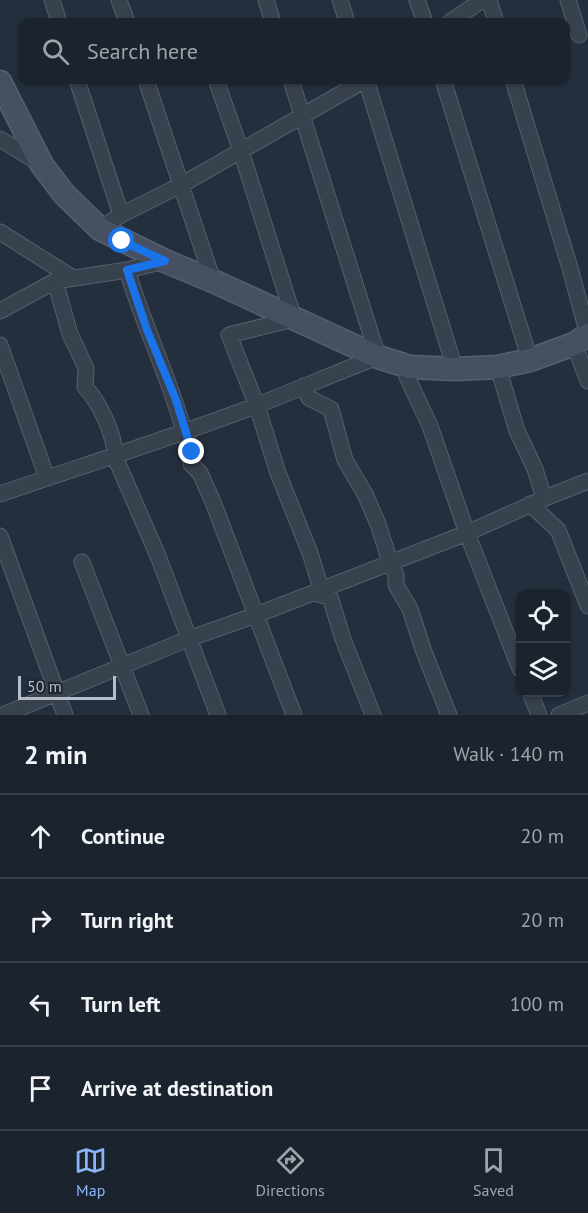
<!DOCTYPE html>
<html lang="en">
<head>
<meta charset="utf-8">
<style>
  :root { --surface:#1b232e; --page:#282f3a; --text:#f1f3f6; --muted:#a0a4aa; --line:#39404a; --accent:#8ab4f8 }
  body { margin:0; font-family:"PT Sans",sans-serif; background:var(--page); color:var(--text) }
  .controls { position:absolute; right:18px; bottom:18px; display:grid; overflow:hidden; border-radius:12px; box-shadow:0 2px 4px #0004 }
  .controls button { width:54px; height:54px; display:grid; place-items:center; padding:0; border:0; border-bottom:2px solid var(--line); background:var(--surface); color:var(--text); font:30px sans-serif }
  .scale { position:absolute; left:18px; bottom:15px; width:98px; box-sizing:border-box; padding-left:6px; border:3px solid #b4bcc9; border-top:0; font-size:16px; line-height:21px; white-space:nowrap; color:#b4bcc9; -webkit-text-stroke:4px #1d2633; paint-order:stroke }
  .stop { position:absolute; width:18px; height:18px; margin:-14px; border:4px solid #1a73e8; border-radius:50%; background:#fff }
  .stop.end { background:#1a73e8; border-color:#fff; box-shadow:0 2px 6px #0008 }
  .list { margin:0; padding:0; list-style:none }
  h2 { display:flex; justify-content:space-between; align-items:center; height:78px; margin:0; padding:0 24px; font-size:26px }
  h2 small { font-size:20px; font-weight:400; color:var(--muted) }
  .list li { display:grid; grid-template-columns:39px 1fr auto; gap:18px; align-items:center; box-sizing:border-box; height:84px; padding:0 24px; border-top:2px solid var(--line) }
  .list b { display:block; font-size:22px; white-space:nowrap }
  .list em { font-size:20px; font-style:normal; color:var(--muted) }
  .icon { flex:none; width:33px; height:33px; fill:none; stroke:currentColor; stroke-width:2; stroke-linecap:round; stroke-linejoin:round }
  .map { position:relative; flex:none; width:588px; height:715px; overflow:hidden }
  .search { position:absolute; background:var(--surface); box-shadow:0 2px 4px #0004; left:18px; right:18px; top:18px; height:66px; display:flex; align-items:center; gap:15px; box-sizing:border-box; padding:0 21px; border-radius:12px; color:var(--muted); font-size:22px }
  .sheet { height:414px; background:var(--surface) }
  nav { display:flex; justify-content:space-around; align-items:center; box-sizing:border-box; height:84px; border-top:2px solid var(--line); background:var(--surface); font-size:16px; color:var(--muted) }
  nav a { display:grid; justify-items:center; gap:3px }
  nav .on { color:var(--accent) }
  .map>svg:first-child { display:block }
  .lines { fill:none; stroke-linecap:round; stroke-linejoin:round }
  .street-casing { stroke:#565f6c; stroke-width:17 }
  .secondary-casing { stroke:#565f6c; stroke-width:25 }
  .street { stroke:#38414e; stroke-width:15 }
  .secondary { stroke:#465061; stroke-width:22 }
  .route { stroke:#1a73e8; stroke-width:8 }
</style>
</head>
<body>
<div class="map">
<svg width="588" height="715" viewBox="0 0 588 715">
  <rect width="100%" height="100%" fill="#242f3e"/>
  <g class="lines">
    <defs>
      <path id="street" d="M52,0l7,22
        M119,0l8,22
        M266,0l7,22
        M340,0l7,22
        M417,0l8,22
        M489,0l7,22
        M568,0l11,35
        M450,22l32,-22
        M77,80l44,135
        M146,80l67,201
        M216,80l25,71 53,168 -65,16 28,71 21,67 32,80 11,35 -1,7 10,2 13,42 30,76
        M366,80l89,289
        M443,80l87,280
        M513,80l57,188 18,67
        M0,139l41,25
        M100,229l21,-14 60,-30 184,-105
        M0,232l73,46
        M127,270c16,54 41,104 56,158 4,13 9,22 8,36l9,9 13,29 81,213
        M55,281l15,53 16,34 -1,19c15,16 30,48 30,70l43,99 60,159
        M0,311l55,-30 72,-11 38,-9
        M574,344l14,37
        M0,345l47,133
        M410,367l-3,10 23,49 37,107 53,136
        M498,367l19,64 18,38 9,29
        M303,386l6,12 22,11 14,51 20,34 13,30 12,38 6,13v10l14,24 14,43 25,63
        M0,494c85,-29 171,-56 255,-88 42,-16 82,-34 123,-49l-87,-277
        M530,504l28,26 30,76
        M0,536l65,179
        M82,562l59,153
        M530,692l9,23
        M3,715l185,-76 68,-24 211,-82 83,-37 38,-15
        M559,715l29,-12"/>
      <path id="secondary" d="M0,82l42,83 22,29 36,35 65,32 48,20 165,76 32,10 45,2 43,-2 32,-7 44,-16 14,-9"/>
    </defs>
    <!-- street casing -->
    <use href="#street" class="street-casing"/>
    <!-- secondary casing -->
    <use href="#secondary" class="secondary-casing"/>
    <!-- street -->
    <use href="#street" class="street"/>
    <!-- secondary -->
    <use href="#secondary" class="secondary"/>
  </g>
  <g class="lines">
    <!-- route -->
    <path class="route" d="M122,241l43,20 -38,9 20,60 29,70 16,52"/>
  </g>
</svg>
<div class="controls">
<button><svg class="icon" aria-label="locate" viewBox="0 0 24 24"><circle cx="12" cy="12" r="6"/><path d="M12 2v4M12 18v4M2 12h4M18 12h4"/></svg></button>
<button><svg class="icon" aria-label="layers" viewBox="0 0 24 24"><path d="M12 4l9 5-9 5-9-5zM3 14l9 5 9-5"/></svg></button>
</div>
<div class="scale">50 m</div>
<div class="stop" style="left:122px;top:241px"></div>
<div class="stop end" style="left:192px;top:452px"></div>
<div class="search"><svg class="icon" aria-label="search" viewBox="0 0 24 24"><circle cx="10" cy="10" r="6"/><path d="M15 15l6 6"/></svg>Search here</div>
</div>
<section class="sheet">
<h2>2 min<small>Walk · 140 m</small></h2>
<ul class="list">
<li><svg class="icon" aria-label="ahead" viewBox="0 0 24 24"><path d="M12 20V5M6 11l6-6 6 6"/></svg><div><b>Continue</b></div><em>20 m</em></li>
<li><svg class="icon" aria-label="right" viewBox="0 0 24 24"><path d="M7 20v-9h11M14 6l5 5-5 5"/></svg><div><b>Turn right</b></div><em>20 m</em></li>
<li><svg class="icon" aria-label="left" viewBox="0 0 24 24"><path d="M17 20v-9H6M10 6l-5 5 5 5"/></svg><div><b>Turn left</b></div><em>100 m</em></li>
<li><svg class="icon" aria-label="arrive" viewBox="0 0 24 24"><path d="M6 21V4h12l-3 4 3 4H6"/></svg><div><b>Arrive at destination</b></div></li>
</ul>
</section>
<nav>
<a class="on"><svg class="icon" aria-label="map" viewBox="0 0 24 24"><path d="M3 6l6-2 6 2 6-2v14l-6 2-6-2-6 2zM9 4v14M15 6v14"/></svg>Map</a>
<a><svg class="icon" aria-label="directions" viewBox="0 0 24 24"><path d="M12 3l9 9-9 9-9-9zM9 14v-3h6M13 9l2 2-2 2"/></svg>Directions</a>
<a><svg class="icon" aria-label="saved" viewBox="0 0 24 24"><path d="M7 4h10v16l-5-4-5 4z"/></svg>Saved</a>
</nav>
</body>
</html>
